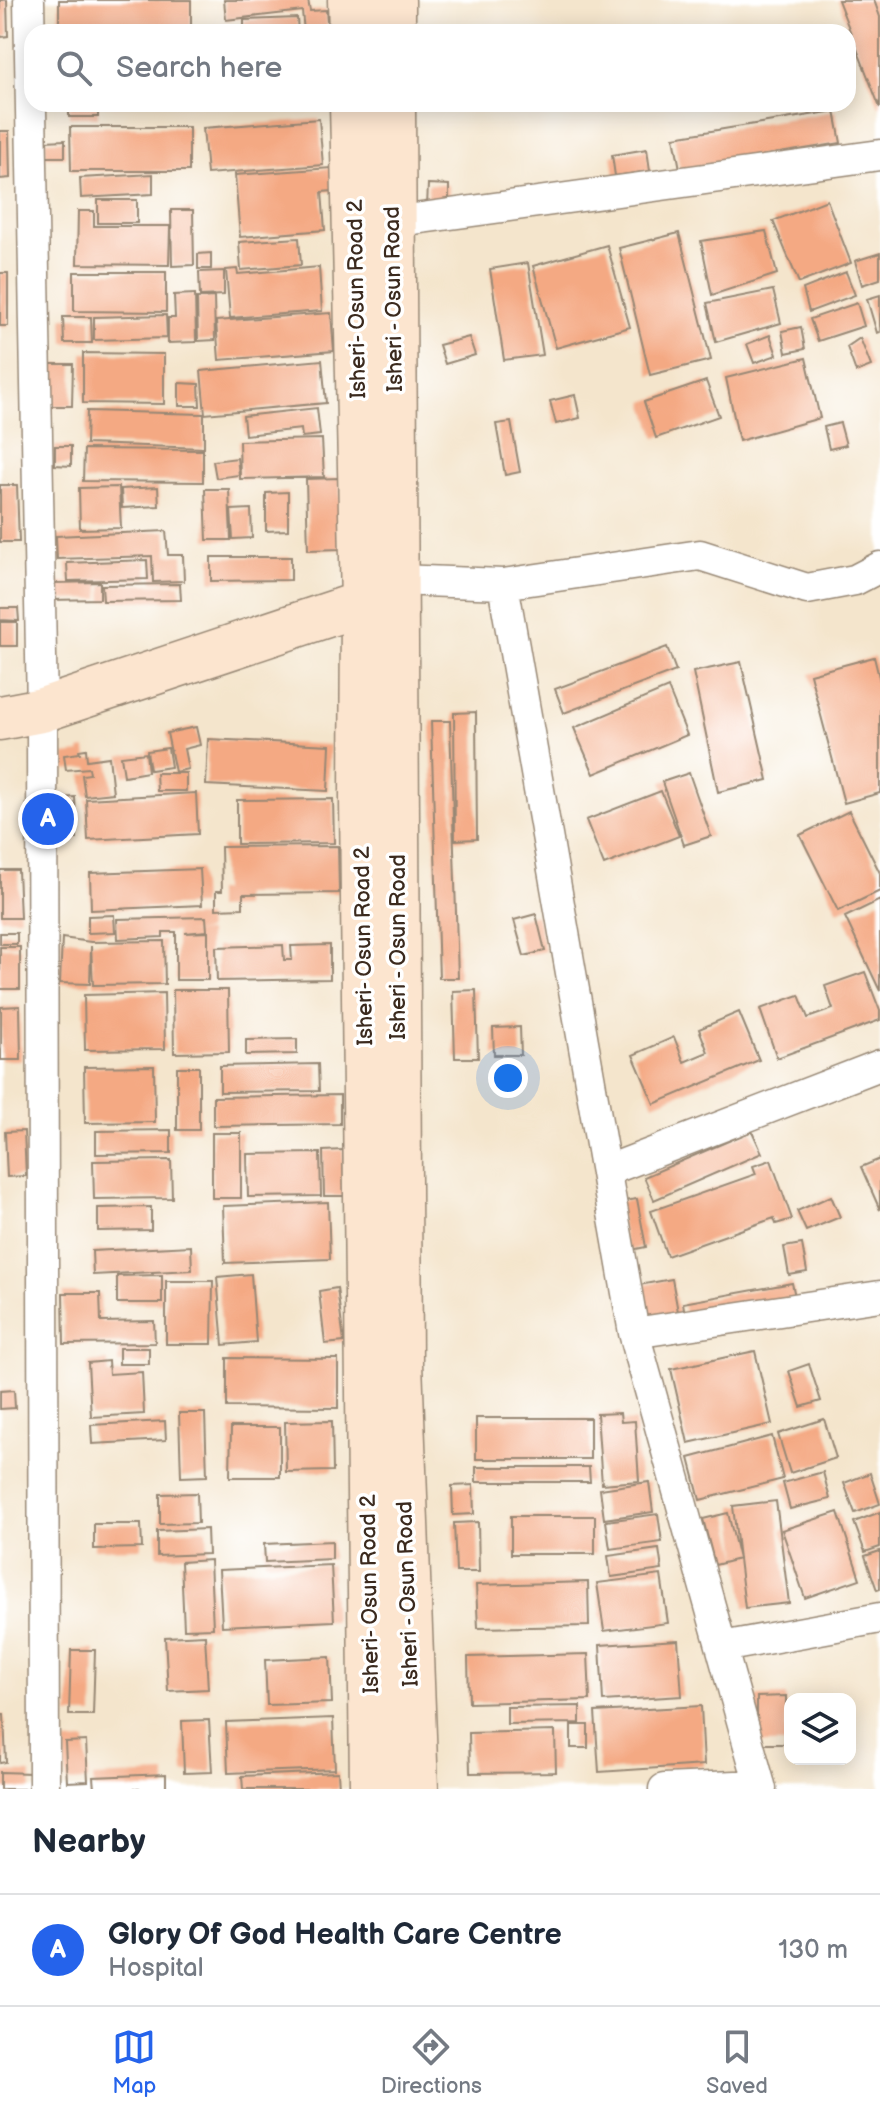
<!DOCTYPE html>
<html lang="en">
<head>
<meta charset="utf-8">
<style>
  :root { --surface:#fff; --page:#f2f2f3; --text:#1f2937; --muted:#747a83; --line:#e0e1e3; --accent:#2563eb }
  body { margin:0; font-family:"Balsamiq Sans",sans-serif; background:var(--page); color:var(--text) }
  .controls { position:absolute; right:24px; bottom:24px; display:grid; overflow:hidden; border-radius:16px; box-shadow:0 4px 20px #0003 }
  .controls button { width:72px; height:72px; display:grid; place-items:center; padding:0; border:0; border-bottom:2px solid var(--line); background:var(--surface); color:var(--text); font:40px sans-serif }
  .you { position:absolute; left:508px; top:1078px; width:28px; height:28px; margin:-20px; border:6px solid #fff; border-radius:50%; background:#1a73e8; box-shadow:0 0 0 12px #1a73e833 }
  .badge { display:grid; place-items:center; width:52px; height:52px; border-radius:50%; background:var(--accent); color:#fff; font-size:26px; font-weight:700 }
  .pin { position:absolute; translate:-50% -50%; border:4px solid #fff; box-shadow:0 2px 8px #0006 }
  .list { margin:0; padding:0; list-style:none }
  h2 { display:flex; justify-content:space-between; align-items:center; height:104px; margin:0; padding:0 32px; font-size:34px }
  h2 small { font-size:26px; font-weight:400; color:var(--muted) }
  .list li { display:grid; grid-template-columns:52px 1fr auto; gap:24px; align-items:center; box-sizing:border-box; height:112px; padding:0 32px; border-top:2px solid var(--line) }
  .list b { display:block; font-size:30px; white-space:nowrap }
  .list p { margin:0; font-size:26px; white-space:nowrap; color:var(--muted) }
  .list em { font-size:26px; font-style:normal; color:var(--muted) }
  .icon { flex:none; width:44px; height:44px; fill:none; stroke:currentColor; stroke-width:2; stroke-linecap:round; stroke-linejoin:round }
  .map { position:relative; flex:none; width:880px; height:1789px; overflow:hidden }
  .search { position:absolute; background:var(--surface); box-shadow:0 4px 20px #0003; left:24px; right:24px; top:24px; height:88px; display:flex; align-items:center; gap:20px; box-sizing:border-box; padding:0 28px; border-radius:24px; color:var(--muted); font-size:30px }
  .sheet { height:216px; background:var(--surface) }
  nav { display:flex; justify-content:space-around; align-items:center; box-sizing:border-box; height:112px; border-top:2px solid var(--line); background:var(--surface); font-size:22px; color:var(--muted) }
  nav a { display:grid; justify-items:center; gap:4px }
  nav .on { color:var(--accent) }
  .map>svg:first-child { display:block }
  .building { fill:#f4a983 }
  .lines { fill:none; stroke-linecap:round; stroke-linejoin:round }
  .street-casing { stroke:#988875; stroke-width:33 }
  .secondary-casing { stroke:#988875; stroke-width:47 }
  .street { stroke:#fff; stroke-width:30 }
  .secondary { stroke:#fce5cf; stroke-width:44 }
  .labels { text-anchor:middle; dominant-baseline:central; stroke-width:7; stroke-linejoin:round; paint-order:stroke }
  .street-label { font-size:22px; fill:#3b2a1e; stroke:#fff }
</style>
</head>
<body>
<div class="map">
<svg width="880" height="1789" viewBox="0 0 880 1789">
  <rect width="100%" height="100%" fill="#fff"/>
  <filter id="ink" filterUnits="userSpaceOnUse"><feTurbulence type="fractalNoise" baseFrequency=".0125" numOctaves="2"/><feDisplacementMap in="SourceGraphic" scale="16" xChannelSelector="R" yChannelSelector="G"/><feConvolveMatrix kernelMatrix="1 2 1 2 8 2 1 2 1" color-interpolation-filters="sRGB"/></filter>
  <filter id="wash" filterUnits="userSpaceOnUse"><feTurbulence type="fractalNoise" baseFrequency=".006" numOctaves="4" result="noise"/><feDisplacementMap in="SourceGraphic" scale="32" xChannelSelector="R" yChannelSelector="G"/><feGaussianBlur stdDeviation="1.8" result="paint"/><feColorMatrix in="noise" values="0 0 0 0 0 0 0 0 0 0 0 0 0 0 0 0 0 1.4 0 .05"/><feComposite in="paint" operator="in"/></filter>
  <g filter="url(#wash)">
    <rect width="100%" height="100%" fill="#f4e5cc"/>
    <g id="blocks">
      <!-- building -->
      <path class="building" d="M0,0h7l1,36 -8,1z
        M59,0h132v32h-132z
        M224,0h84l2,11 16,-1 2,22h-24l-2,-21 -76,9z
        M838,0h36l6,17v91z
        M297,18l1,14h-54v-12z
        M69,104h29v13h-29z
        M835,111l6,32 -161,26 -6,-32z
        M319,119l4,46 -116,9 -4,-46z
        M70,127h119v44h-118z
        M0,131h9l1,47 -10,1z
        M65,140v17h-19l-1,-16z
        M647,149l3,22 -35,5 -3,-21z
        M331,168l2,23 -11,1 3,38 -85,7 -5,-62z
        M153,174v20l-72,4 -1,-20z
        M428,184l21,1v23l-22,-1z
        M98,200h39v23h-39z
        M827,200l24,63 -52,20 -26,-62z
        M171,210h22l1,55 -22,1z
        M78,211h16v15h76l-1,39 -92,-1z
        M766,231l11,43 -65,21 -11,-54z
        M679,233l32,127 -61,15 -31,-127z
        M299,238l2,27 -60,5 -2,-28z
        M607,245l23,82 -74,21 -23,-82z
        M211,253v16h-13v-15z
        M880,253v26l-18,6 -7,-24z
        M528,263l15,92 -39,5 -14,-91z
        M319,267l3,44 -92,7 -4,-48 11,-1 1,5z
        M224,271v24l-24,1 -1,-24z
        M74,272h92v40l-92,-1z
        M846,272l9,23 -46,17 -6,-23z
        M0,273h8v53h-8z
        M773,290l8,33 -65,19 -9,-39z
        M195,294l1,48 -28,1v-25h7l-1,-23z
        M880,295v37l-3,1 -10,-34z
        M214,297l1,43 -17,1 -1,-43z
        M857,303l7,23 -46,15 -8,-22z
        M331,313l3,38 -115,9 -3,-39z
        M166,315l1,23 -73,2v-23z
        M63,317h28l1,26h-28z
        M801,327l4,22 -19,4 -4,-22z
        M770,335l7,20 -23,8 -7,-19z
        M469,337l6,18 -30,9 -6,-19z
        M860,338l11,28 -15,6 -9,-25z
        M83,353l81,1v50l-81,-1z
        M806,358l14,60 -81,23 -13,-63z
        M322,360l4,43 -121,11 -4,-43z
        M50,364h23l-1,42h-22z
        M706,381l13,35 -63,22 -12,-36z
        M179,383l20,1 1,22h-21z
        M575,395l5,23 -24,6 -6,-23z
        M317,408l3,27 -18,2 -1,-8 -56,6 -2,-19z
        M87,411l117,3v34l-118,-4z
        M511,422l9,50 -15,3 -9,-51z
        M840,423l6,22 -17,4 -5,-22z
        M322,439l2,38 -84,2 -1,-38z
        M55,446h16v20l-16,-1z
        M84,449l119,1v32l-120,-1z
        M237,458l2,17 -23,3 -3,-17z
        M340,478l2,71 -34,1 -2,-71z
        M0,485h17l2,57h-19z
        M119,487l2,41 -41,1 -1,-41z
        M158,487l1,19 -37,2 -1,-19z
        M205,489h24l2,51h-24z
        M288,492v38l-22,1v-38z
        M251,509l1,29 -19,1 -2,-29z
        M166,531l2,24h15l1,26 -31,1 -1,-26 -95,3 -1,-23z
        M211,557h80v23l-80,1z
        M147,560l1,19 -80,2 -1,-18z
        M100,582v17l-49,1v-17z
        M180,584l1,16 -78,1 -1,-16z
        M0,608h18l1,13 -19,-1z
        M0,622h17v24h-17z
        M667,647l9,24 -112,42 -9,-24z
        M874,657l6,24v112l-36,10 -34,-129z
        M741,662l27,118 -50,12 -25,-120z
        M668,688l19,47 -93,39 -20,-46z
        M476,712l1,127 -22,1 -1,-127z
        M431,721h19l8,257h-19z
        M196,727l4,18 -16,4 4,20 -13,3 -8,-39z
        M208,739l122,6 -2,46 -122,-6z
        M168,748l3,19 -21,3 -3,-19z
        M86,749l1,11 22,-3 4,36 -28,3 -3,-21 8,-1 -1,-6 -23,2 -2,-15 16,-2 -1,-3z
        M146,753l2,19 -24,4 -3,-20z
        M156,773h30v18h-29z
        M689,773l22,63 -27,9 -22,-63z
        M661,791l18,45 -75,29 -18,-45z
        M196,793l2,41 -110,6 -2,-41z
        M75,797l2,42 -18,1 -1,-42z
        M333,799l1,44 -97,1v-44z
        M849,811l31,62v18l-42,20 -38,-76z
        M338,846l1,47 -96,1v14l-27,1v-18h6l-1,-44z
        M200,869l2,36 -111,5 -1,-37z
        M0,870h18l2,48h-20z
        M880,900v91l-35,-74z
        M536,914l9,37 -21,5 -10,-36z
        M114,915l1,17 -27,1v-17z
        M206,917l1,14 -22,2 23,-1v48h-32v-48h-13v5l-45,2 -1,-20z
        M0,933h17v11h-17z
        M62,938l29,4 73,-1 1,43 -72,1 -2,-39 -1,38 -30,-1z
        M283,945l1,15h8l-1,-14 39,-1v34l-113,2 -1,-34z
        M0,947h20v42h-20z
        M865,972l15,39v9l-103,38 -17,-49 39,-14 9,23 25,-9 -8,-23z
        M173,990h55l1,62 -55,1z
        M476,990l2,68h-23l-2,-67z
        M164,993l1,56 -80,1 -1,-55z
        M20,1006l1,54h-20v-53z
        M739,1012l20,48 -105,44 -21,-49 41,-18 10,25 24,-10 -9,-23z
        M520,1027l1,28h-27l-1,-27z
        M297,1039v15l-51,1v-15z
        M318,1064l1,27 -99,1v-26z
        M154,1066l1,56 -70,1 -1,-56z
        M177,1067h22v63h-22z
        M340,1095v29l-127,2v-29z
        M171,1130v23l-75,1v-23z
        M24,1131l2,45 -19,1 -2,-45z
        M752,1131l10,22 -108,47 -10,-23z
        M212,1133h29v65h-29z
        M343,1150l1,46h-20l-1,-45z
        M320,1153l1,43 -73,1 -1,-43z
        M880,1159v51l-19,-43z
        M171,1160l1,38 -78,1 -1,-38z
        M771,1160l21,59 -16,5 -2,-6 -107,38 -16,-45 105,-37 -3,-8z
        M831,1196l9,21 -34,14 -9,-20z
        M637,1199l9,48 -20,4 -8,-49z
        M328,1202l2,57 -105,4 -2,-57z
        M151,1207v23l-53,1v-23z
        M802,1244l5,28 -18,3 -5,-28z
        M191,1246l1,24 -99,5 -1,-24z
        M251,1274l5,68 -33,3 -6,-68z
        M162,1275v28h-45v-27z
        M672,1279l7,38 -33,6 -7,-38z
        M166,1281h47l-1,63h-46z
        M792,1283l4,18 -110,20 -3,-18z
        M337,1288l7,54 -19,2 -6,-53z
        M63,1293h37l1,29 53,-1 1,22 -91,1z
        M119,1348h30v16h-30z
        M755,1351l17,73 -84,19 -17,-74z
        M227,1358l111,1v49l-111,-1z
        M108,1361l1,13 33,-2 2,42 -53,3 -3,-54z
        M809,1364l12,37 -20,6 -12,-36z
        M14,1390l1,18 -15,1v-18z
        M179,1413h26l2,63 -26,1z
        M620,1413l1,9 14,-1 4,60 -37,3 -5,-70z
        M476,1418h114v41h-114z
        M824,1419l12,39 -46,15 -12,-39z
        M165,1421l1,19 -74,4 -1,-19z
        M332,1421l1,50 -47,1 -1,-50z
        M231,1427h49v50h-50z
        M772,1436l11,43 -83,21 -11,-42z
        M476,1467h113l1,15h-114z
        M823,1472l7,27 -40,10 -7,-26z
        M870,1473l10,31 -25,9 -11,-30z
        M649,1482l4,30 -49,7 -4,-30z
        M473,1485l1,29 -21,1 -1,-29z
        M197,1493l1,30 -38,1v-30z
        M776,1501l13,102 -44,5 -6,-49 -24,6 -12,-46 25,-6 11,46 -6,-53z
        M838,1512l22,67 -55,19 -23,-68z
        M880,1512v35l-15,5 -11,-30z
        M658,1514l4,28 -52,7 -4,-28z
        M511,1516h84v38h-84z
        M478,1522l1,50h-23l-2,-49z
        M94,1524h47l1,24 -48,1z
        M207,1529l1,25 -51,2v-25z
        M332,1541v18l-67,3 -1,-18z
        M659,1549l3,21 -51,7 -3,-21z
        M880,1551v38l-3,1 -12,-34z
        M210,1560l3,68 -29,1 -3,-67z
        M331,1565l3,56 -112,5 -3,-56z
        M661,1575l7,48 -64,8 -7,-48z
        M588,1582l1,44 -111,2 -2,-43z
        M205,1635l3,54 -40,2 -3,-54z
        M678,1640l4,56 -79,5 -3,-56z
        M71,1650h24l-2,65h-24z
        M588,1654l2,46 -121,3 -1,-46z
        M330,1657l2,46 -65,2 -2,-45z
        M786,1696v48h-29v-47z
        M580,1706v17l-73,1v-17z
        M701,1706l3,59 -105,7 -4,-60z
        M0,1715h4l2,47 -6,1z
        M333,1718l2,51 -107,4 -2,-51z
        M209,1720l3,52 -28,1 -2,-52z
        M571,1725h17v23h-17z
        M555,1731l1,41 -86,1 -1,-40z
        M86,1741l2,40 -21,1 -2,-40z
        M0,1772l31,1v16h-31z
        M338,1772l1,17h-96l-1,-13z
        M166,1774v15h-72l-1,-12z"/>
    </g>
  </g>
  <g filter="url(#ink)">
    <use href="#blocks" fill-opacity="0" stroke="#988875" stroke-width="2"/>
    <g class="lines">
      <defs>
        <path id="street" d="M29,0l13,710 2,1079
          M392,222l488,-67
          M397,580l106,4 131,749 127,456
          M503,584l197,-29 107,34 48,-9 25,-13
          M606,1171l274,-106
          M634,1333l246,-37
          M722,1647l158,-29
          M664,1789l96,-4"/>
        <path id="secondary" d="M350,0l1,32
          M393,32v-32
          M352,104l11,499 -1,195 10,991
          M393,104l7,1259 16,426
          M0,718l42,-8 321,-107h29"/>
      </defs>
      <!-- street casing -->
      <use href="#street" class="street-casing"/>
      <!-- secondary casing -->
      <use href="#secondary" class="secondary-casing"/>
      <!-- street -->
      <use href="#street" class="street"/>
      <!-- secondary -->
      <use href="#secondary" class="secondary"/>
    </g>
  </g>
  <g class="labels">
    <!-- street labels -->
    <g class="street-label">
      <text transform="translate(357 299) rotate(-91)">Isheri- Osun Road 2</text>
      <text transform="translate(394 299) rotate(-91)">Isheri - Osun Road</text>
      <text transform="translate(364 946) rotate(-91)">Isheri- Osun Road 2</text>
      <text transform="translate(398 947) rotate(-90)">Isheri - Osun Road</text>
      <text transform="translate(370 1594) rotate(-91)">Isheri- Osun Road 2</text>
      <text transform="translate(408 1594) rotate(-92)">Isheri - Osun Road</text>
    </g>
  </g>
</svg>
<div class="controls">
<button><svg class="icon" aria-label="layers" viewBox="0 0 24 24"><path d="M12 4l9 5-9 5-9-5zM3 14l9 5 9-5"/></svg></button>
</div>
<div class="you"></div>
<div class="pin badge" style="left:48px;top:819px">A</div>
<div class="search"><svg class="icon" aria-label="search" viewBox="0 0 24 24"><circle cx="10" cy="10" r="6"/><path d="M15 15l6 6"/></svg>Search here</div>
</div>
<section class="sheet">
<h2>Nearby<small></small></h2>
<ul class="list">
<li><span class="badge">A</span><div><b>Glory Of God Health Care Centre</b><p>Hospital</p></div><em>130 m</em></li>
</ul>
</section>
<nav>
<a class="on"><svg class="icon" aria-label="map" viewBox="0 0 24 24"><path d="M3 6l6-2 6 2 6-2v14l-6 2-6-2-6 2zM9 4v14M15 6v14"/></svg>Map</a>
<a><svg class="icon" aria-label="directions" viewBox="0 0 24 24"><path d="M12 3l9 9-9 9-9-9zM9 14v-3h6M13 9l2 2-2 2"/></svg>Directions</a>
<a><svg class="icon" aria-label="saved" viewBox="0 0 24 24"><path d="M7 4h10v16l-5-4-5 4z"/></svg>Saved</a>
</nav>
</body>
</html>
